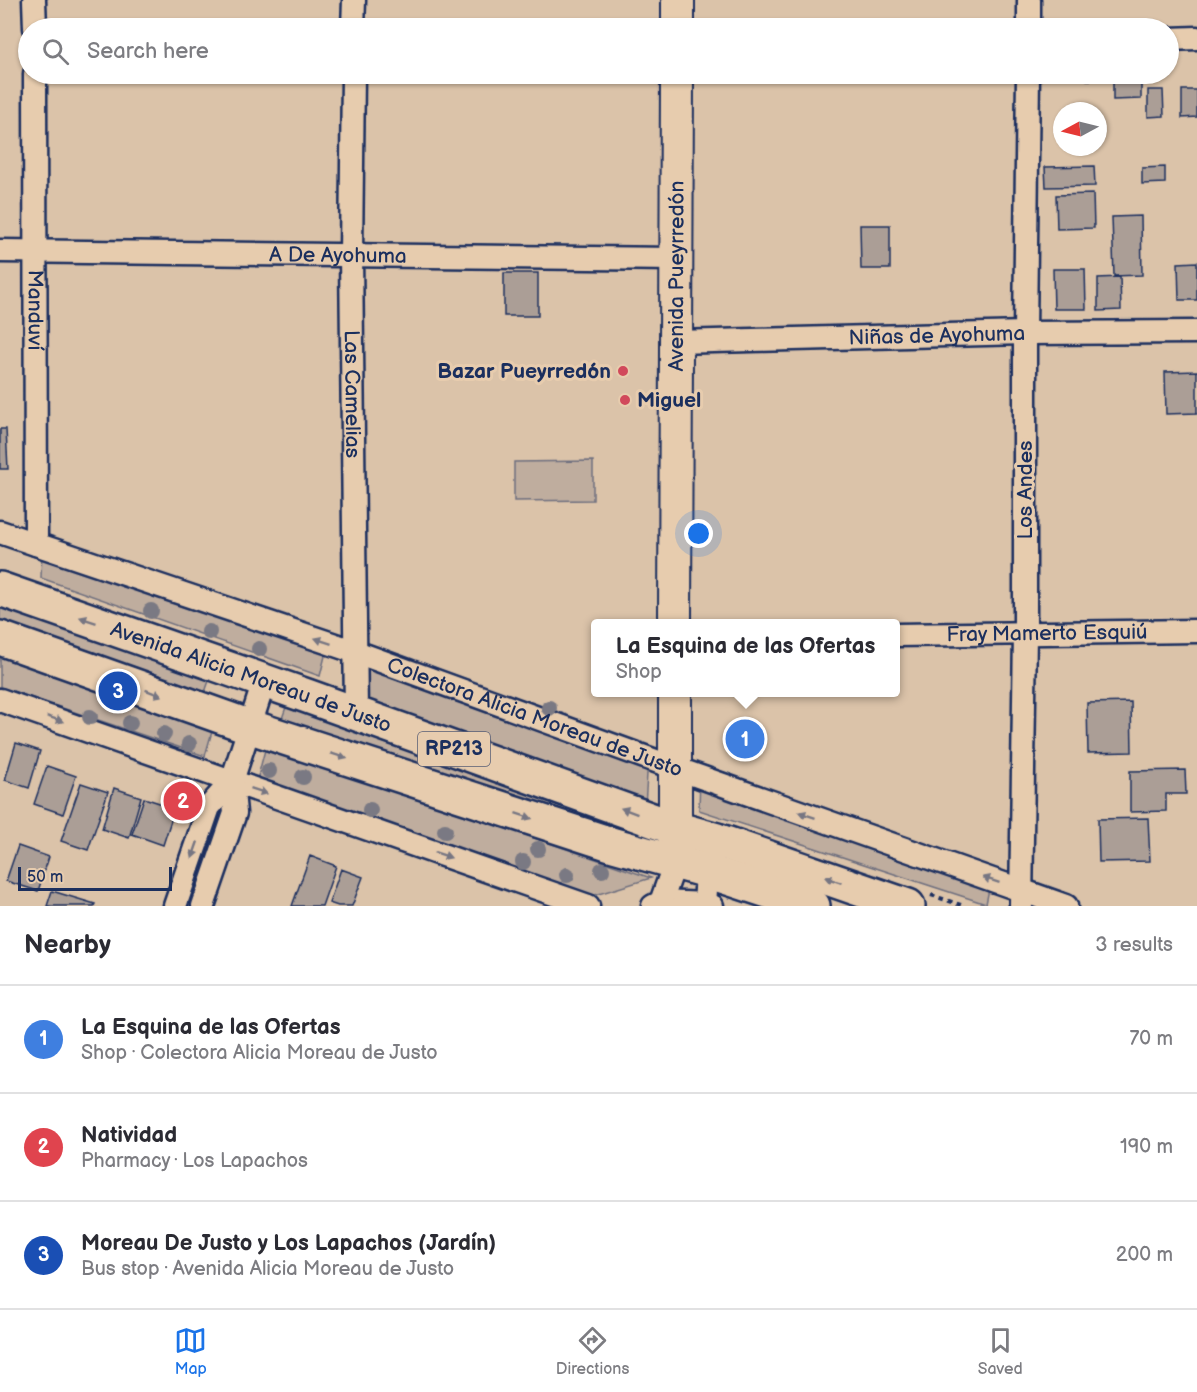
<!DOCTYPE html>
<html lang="en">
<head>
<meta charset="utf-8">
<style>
  :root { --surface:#fff; --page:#f7f7f7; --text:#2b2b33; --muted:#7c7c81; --line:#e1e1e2; --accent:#1a73e8 }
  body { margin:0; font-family:"Balsamiq Sans",sans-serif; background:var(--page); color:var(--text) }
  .compass { position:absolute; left:1053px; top:102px; width:54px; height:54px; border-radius:50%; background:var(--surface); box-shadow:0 2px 4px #0004; rotate:263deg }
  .scale { position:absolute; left:18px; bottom:15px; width:154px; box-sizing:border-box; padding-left:6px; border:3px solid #1b2f5e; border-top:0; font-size:16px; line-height:21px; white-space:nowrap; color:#1b2f5e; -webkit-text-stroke:4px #e7ccae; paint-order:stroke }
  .you { position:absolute; left:699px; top:534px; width:21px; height:21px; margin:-15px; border:4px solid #fff; border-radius:50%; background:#1a73e8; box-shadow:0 0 0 9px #1a73e833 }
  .badge { display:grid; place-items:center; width:39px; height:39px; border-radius:50%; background:var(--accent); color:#fff; font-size:20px; font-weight:700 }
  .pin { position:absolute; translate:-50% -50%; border:3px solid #fff; box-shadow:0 2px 6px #0006 }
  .popup { position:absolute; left:591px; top:619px; width:309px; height:78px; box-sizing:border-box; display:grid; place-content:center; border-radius:6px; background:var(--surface); filter:drop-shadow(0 2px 4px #0005); font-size:20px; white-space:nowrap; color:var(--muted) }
  .popup b { font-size:22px; color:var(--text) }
  .popup::after { content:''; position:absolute; left:50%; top:100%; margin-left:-12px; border:12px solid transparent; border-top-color:var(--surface) }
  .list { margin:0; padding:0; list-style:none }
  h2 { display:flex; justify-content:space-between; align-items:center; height:78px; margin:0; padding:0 24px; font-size:26px }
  h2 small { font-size:20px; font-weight:400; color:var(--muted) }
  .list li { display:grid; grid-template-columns:39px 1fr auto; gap:18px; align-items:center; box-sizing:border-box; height:108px; padding:0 24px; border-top:2px solid var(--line) }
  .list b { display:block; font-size:22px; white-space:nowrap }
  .list p { margin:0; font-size:20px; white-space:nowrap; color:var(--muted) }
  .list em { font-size:20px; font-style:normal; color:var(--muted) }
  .icon { flex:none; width:33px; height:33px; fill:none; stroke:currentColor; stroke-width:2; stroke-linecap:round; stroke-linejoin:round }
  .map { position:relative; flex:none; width:1197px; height:906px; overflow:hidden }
  .search { position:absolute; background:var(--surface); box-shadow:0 2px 4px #0004; left:18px; right:18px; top:18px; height:66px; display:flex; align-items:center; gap:15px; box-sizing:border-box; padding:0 21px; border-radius:33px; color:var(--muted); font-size:22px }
  .sheet { height:402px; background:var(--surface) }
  nav { display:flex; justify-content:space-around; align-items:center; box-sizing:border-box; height:84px; border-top:2px solid var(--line); background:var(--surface); font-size:16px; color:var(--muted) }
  nav a { display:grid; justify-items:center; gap:3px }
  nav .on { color:var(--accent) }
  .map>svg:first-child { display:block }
  .green { fill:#bfad9e; stroke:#6d6e7e; stroke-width:1.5 }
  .building { fill:#ab9e96; stroke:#1b2f5e; stroke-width:1.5 }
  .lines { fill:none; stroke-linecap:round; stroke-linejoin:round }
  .street-casing { stroke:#1b2f5e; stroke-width:27 }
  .secondary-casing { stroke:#1b2f5e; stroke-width:36 }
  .primary-casing { stroke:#1b2f5e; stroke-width:38 }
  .path { stroke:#1b2f5e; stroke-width:4; stroke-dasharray:4.5 4.5; stroke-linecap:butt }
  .street { stroke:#e7ccae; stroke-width:22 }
  .secondary { stroke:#e7ccae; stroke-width:32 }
  .primary { stroke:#e7ccae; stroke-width:33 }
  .tree { fill:#7a7983 }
  .oneway { fill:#777682 }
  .poi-dot { fill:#d1495b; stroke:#e7ccae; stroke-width:2 }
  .labels { text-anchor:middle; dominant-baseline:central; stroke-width:6; stroke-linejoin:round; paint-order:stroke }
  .shield { fill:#e7ccae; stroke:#585e76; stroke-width:1.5 }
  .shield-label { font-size:20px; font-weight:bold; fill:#1b2f5e }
  .street-label { font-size:21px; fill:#1b2f5e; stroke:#e7ccae }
  .poi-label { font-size:21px; font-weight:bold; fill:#1b2f5e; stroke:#e7ccae; text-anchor:end }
</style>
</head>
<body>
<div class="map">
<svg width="1197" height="906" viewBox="0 0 1197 906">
  <rect width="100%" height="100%" fill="#dbc3a9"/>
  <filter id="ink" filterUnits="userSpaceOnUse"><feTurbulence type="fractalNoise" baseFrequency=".0167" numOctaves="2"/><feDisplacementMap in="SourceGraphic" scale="12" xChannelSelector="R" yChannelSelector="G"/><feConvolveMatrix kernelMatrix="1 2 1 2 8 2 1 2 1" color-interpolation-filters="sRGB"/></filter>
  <g filter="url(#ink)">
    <!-- green -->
    <path class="green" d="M593,461v39l-79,1v-39z
      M42,550l285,98 -7,28 -279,-98z
      M0,603l210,75 -6,17 -204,-73z
      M0,651l213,77 -8,28 -205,-69z
      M365,660l283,98 -3,48 -282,-101z
      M289,699l349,123 -3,14 -355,-112z
      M266,746l385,132 -59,18 -335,-116z
      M700,776l291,103 -5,25 -287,-94z"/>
    <!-- building -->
    <path class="building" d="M1087,74h25v6h-25z
      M1141,80v19l-28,1v-19z
      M1148,90h15l1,26 -16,1z
      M1182,90h15v27l-15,1z
      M1094,166l1,20 -49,1 -1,-20z
      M1165,167v16l-23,1v-16z
      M1093,194l1,34 -37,1 -1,-34z
      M1141,216l1,59 -28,1 -2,-59z
      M860,225h30v44h-29z
      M1197,262v38h-18l-1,-37z
      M1053,269h32l1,40h-32z
      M504,273h34v43h-34z
      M1120,277l1,33 -23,1v-33z
      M1197,371v42l-31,1 -1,-42z
      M0,429h6l2,40h-8z
      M1131,702l1,50 -44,1 -1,-50z
      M16,743l24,8 -11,37 -24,-8z
      M47,766l29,10 -13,38 -29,-10z
      M1185,770l1,24h-20v17l-36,1v-41z
      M81,783l27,9 -20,58 -27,-9z
      M114,788l27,9 -12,41 -27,-9z
      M144,798l31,10 -12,37 -31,-11z
      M1148,818l2,43 -51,1 -1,-43z
      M18,846l31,11 -11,34 -32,-10z
      M310,856l26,10 -14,40h-30z
      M341,869l22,8 -11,29h-14l-9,-3z
      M52,891l43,13 -1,2h-47z"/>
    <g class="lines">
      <defs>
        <g id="street">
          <path d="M34,0l1,28"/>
          <path d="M353,28l1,-28"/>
          <path d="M1029,28v-28"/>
          <path d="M1168,39l29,-1"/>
          <path id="s1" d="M35,74l1,470"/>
          <path id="s2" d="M353,74l-2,180 5,460"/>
          <path id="s3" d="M0,251l676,8"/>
          <path id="s4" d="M676,342l349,-9 172,-1"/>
          <path id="s5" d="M0,532l356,120 319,116 391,138"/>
          <path id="s6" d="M895,635l302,-4"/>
          <path d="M0,700l588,206"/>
          <path d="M661,902l45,2 6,2"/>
          <path d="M175,906l34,-99 23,-26"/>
          <path d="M203,906l32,-93 -3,-32 32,-99"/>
          <path d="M653,906l8,-4 14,-39"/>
          <path d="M705,906l2,-35 4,-14"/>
          <path d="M1021,906l4,-273v-300l3,-259"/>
        </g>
        <g id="secondary">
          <path d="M678,28v-28"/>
          <path id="s7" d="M675,624l2,-550"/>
          <path d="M675,692v162"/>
        </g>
        <g id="primary">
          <path id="s8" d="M0,589l307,107 367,132 43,12 191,66"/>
          <path d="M0,638l248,88 366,119 93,26 106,35"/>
        </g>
      </defs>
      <!-- street casing -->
      <use href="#street" class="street-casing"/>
      <!-- secondary casing -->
      <use href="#secondary" class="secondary-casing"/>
      <!-- primary casing -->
      <use href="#primary" class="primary-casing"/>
      <!-- path -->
      <path class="path" d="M931,895l33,11"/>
      <!-- street -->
      <use href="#street" class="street"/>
      <!-- secondary -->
      <use href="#secondary" class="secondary"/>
      <!-- primary -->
      <use href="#primary" class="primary"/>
    </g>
    <!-- trees -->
    <g class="tree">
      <circle cx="151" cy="611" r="8"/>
      <circle cx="209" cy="632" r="8"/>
      <circle cx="259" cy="649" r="8"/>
      <circle cx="549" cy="708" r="8"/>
      <circle cx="90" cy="717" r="8"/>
      <circle cx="130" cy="723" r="8"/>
      <circle cx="164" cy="734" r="8"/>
      <circle cx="189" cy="744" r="8"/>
      <circle cx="269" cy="771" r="8"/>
      <circle cx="303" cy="777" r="8"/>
      <circle cx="370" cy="810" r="8"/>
      <circle cx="445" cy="831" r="8"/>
      <circle cx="538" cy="849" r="8"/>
      <circle cx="523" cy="862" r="8"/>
      <circle cx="602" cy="870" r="8"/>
      <circle cx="567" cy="875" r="8"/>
    </g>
    <!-- one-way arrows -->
    <defs><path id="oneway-solid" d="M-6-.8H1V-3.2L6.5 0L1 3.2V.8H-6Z" transform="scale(1.5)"/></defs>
    <g class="oneway">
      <use href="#oneway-solid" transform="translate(88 620) rotate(-161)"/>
      <use href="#oneway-solid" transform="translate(323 641) rotate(-161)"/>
      <use href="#oneway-solid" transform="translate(154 693) rotate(20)"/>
      <use href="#oneway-solid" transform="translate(55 719) rotate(19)"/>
      <use href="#oneway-solid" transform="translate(339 756) rotate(18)"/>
      <use href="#oneway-solid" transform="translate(259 791) rotate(19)"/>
      <use href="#oneway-solid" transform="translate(629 811) rotate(-160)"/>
      <use href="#oneway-solid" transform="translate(807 815) rotate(-161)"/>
      <use href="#oneway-solid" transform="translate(524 816) rotate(18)"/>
      <use href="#oneway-solid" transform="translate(195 850) rotate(109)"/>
      <use href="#oneway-solid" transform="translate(443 855) rotate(19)"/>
      <use href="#oneway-solid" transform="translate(833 880) rotate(-161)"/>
      <use href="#oneway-solid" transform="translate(991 880) rotate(-161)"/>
    </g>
  </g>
  <!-- markers -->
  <g class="poi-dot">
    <circle cx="623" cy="371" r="6"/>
    <circle cx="625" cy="400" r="6"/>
  </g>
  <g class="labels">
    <!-- shield labels -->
    <rect class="shield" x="418" y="732" width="72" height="34" rx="4.5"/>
    <g class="shield-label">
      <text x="454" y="749">RP213</text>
    </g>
    <!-- street labels -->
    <g class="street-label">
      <text stroke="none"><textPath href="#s3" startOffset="338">A De Ayohuma</textPath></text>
      <text stroke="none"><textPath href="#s7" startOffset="348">Avenida Pueyrredón</textPath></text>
      <text stroke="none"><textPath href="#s1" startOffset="236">Manduví</textPath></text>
      <text stroke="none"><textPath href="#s4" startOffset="261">Niñas de Ayohuma</textPath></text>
      <text stroke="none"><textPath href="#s2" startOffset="320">Las Camelias</textPath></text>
      <text transform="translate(1025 490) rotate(-90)">Los Andes</text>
      <text stroke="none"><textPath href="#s6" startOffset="152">Fray Mamerto Esquiú</textPath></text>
      <text stroke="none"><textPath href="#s8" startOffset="266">Avenida Alicia Moreau de Justo</textPath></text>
      <text stroke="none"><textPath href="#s5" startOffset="566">Colectora Alicia Moreau de Justo</textPath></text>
    </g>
    <!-- poi labels -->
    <g class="poi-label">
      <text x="611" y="371">Bazar Pueyrredón</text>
      <text x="637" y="400" text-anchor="start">Miguel</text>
    </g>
  </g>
</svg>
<svg class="compass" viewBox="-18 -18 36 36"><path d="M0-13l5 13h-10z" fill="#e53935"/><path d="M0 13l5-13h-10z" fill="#7c7c81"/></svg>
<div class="scale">50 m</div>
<div class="you"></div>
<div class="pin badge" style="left:745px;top:739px;background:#3f7fe0">1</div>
<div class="popup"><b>La Esquina de las Ofertas</b>Shop</div>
<div class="pin badge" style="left:183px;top:801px;background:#e0444e">2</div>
<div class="pin badge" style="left:118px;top:691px;background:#1a4fb4">3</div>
<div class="search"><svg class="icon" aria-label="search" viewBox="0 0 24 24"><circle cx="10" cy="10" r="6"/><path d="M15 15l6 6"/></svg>Search here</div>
</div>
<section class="sheet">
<h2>Nearby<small>3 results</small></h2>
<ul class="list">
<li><span class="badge" style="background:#3f7fe0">1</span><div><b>La Esquina de las Ofertas</b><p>Shop · Colectora Alicia Moreau de Justo</p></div><em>70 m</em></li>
<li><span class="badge" style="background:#e0444e">2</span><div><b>Natividad</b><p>Pharmacy · Los Lapachos</p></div><em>190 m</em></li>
<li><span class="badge" style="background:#1a4fb4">3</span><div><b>Moreau De Justo y Los Lapachos (Jardín)</b><p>Bus stop · Avenida Alicia Moreau de Justo</p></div><em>200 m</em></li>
</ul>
</section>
<nav>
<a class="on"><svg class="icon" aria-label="map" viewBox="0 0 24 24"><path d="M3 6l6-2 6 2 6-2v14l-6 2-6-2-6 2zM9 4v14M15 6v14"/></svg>Map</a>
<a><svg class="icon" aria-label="directions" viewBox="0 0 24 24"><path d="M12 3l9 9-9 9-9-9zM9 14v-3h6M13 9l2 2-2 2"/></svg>Directions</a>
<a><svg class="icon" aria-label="saved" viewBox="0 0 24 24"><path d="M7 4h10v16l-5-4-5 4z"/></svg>Saved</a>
</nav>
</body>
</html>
